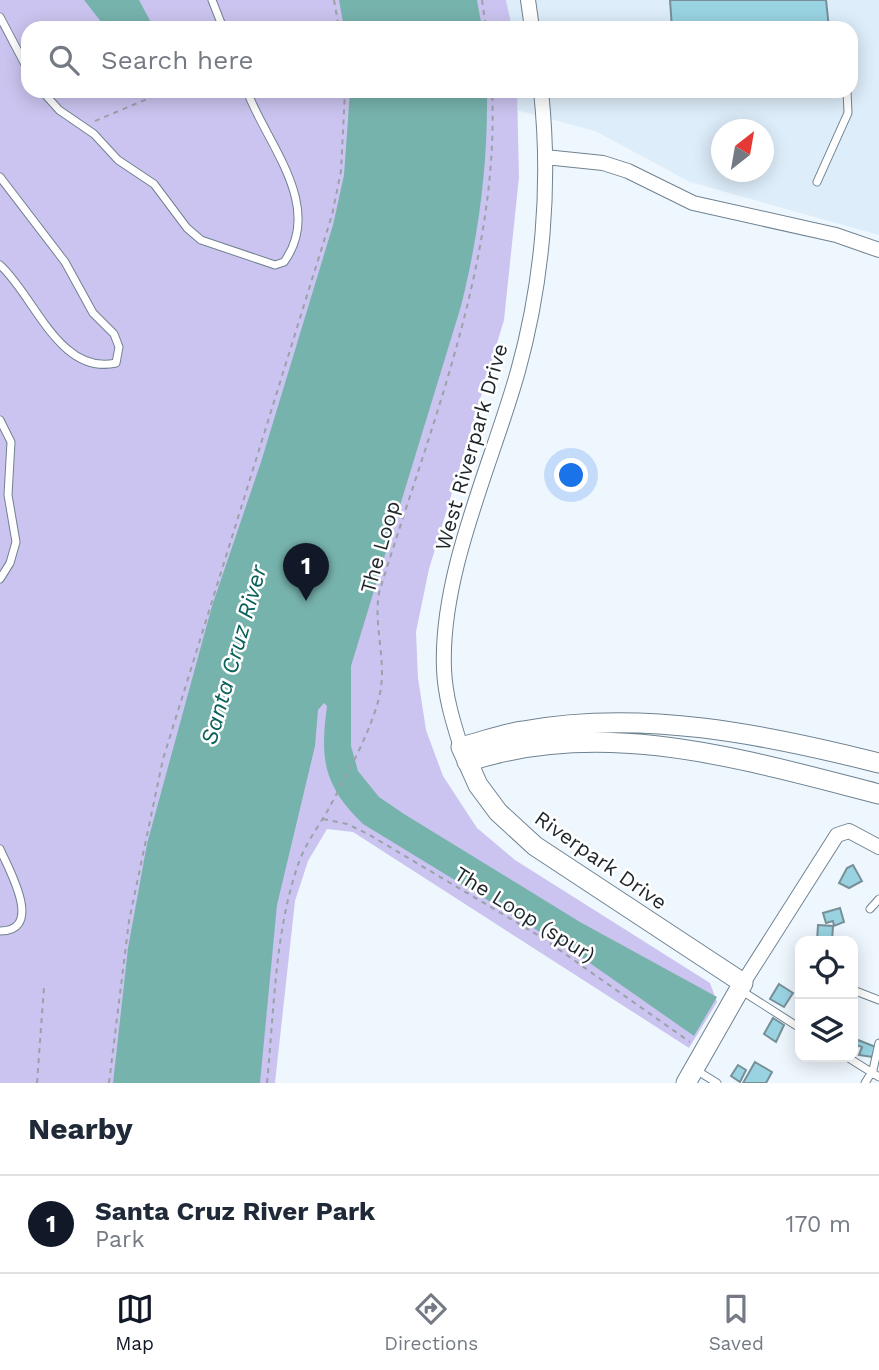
<!DOCTYPE html>
<html lang="en">
<head>
<meta charset="utf-8">
<style>
  :root { --surface:#fff; --page:#f2f2f3; --text:#1f2937; --muted:#747a83; --line:#e0e1e3; --accent:#111827 }
  body { margin:0; font-family:"Work Sans",sans-serif; background:var(--page); color:var(--text) }
  .controls { position:absolute; right:21px; bottom:21px; display:grid; overflow:hidden; border-radius:14px; box-shadow:0 4px 18px #0003 }
  .controls button { width:63px; height:63px; display:grid; place-items:center; padding:0; border:0; border-bottom:2px solid var(--line); background:var(--surface); color:var(--text); font:35px sans-serif }
  .compass { position:absolute; left:711px; top:119px; width:63px; height:63px; border-radius:50%; background:var(--surface); box-shadow:0 4px 18px #0003; rotate:31deg }
  .you { position:absolute; left:572px; top:476px; width:24px; height:24px; margin:-18px; border:5px solid #fff; border-radius:50%; background:#1a73e8; box-shadow:0 0 0 10px #1a73e833 }
  .badge { display:grid; place-items:center; width:46px; height:46px; border-radius:50%; background:var(--accent); color:#fff; font-size:23px; font-weight:700 }
  .pin { position:absolute; translate:-50% -58px; filter:drop-shadow(0 2px 4px #0008) }
  .pin::after { content:''; position:absolute; top:37px; width:24px; height:21px; background:inherit; clip-path:polygon(0 0,100% 0,50% 100%) }
  .list { margin:0; padding:0; list-style:none }
  h2 { display:flex; justify-content:space-between; align-items:center; height:91px; margin:0; padding:0 28px; font-size:30px }
  h2 small { font-size:23px; font-weight:400; color:var(--muted) }
  .list li { display:grid; grid-template-columns:46px 1fr auto; gap:21px; align-items:center; box-sizing:border-box; height:98px; padding:0 28px; border-top:2px solid var(--line) }
  .list b { display:block; font-size:26px; white-space:nowrap }
  .list p { margin:0; font-size:23px; white-space:nowrap; color:var(--muted) }
  .list em { font-size:23px; font-style:normal; color:var(--muted) }
  .icon { flex:none; width:38px; height:38px; fill:none; stroke:currentColor; stroke-width:2; stroke-linecap:round; stroke-linejoin:round }
  .map { position:relative; flex:none; width:879px; height:1083px; overflow:hidden }
  .search { position:absolute; background:var(--surface); box-shadow:0 4px 18px #0003; left:21px; right:21px; top:21px; height:77px; display:flex; align-items:center; gap:18px; box-sizing:border-box; padding:0 24px; border-radius:21px; color:var(--muted); font-size:26px }
  .sheet { height:189px; background:var(--surface) }
  nav { display:flex; justify-content:space-around; align-items:center; box-sizing:border-box; height:98px; border-top:2px solid var(--line); background:var(--surface); font-size:19px; color:var(--muted) }
  nav a { display:grid; justify-items:center; gap:4px }
  nav .on { color:var(--accent) }
  .map>svg:first-child { display:block }
  .built { fill:#ddedfa; fill-rule:evenodd }
  .green { fill:#cbc4f0 }
  .water { fill:#77b3ad }
  .building { fill:#99d3e2; stroke:#779097; stroke-width:2 }
  .lines { fill:none; stroke-linecap:round; stroke-linejoin:round }
  .lane-casing { stroke:#6f8290; stroke-width:9 }
  .street-casing { stroke:#6f8290; stroke-width:16 }
  .secondary-casing { stroke:#6f8290; stroke-width:21 }
  .path { stroke:#9aa2a8; stroke-width:2; stroke-dasharray:5 5; stroke-linecap:butt }
  .lane { stroke:#fff; stroke-width:7 }
  .street { stroke:#fff; stroke-width:14 }
  .secondary { stroke:#fff; stroke-width:19 }
  .labels { text-anchor:middle; dominant-baseline:central; stroke-width:5; stroke-linejoin:round; paint-order:stroke }
  .street-label { font-size:21px; fill:#1e262b; stroke:#fff }
  .water-label { font-size:23px; font-style:italic; fill:#09605b; stroke:#fff }
</style>
</head>
<body>
<div class="map">
<svg width="879" height="1083" viewBox="0 0 879 1083">
  <rect width="100%" height="100%" fill="#eff7fe"/>
  <!-- built -->
  <path class="built" d="M506,0h373v235l-189,-53 -95,-51 -78,-21v-19h334v-63h-339zM722,130h42v42h-42z"/>
  <!-- green -->
  <path class="green" d="M0,0h506l6,28h-484v63h489l2,86 -15,143 -75,249 -13,63 2,46 8,52 17,46 34,52 38,32 195,123 7,19 -28,46 -336,-216 -26,-3 -19,32 -13,40 -20,182h-275z"/>
  <!-- water -->
  <path class="water" d="M84,0h55l15,28h-48z
    M339,0h138l5,28h-138z
    M350,91h137c1,74 -8,143 -26,215l-110,360v80l7,25 21,26 25,17 176,108 137,75 -23,39 -110,-77 -221,-135c-40,-39 -43,-65 -36,-118l-3,-3 -6,7 -3,36 -38,159 -17,178h-147l15,-135 19,-104 65,-238 49,-144 72,-237 11,-50z"/>
  <!-- building -->
  <path class="building" d="M670,0h156l3,28h-157z
    M853,865l9,16 -13,7 -10,-5 8,-15z
    M840,908l4,14 -10,4 -1,-5 -7,2 -3,-10z
    M818,925l15,1 -1,15h-15z
    M779,984l14,9 -9,14 -14,-8z
    M773,1018l11,7 -8,17 -12,-8z
    M858,1040l18,7 -4,10 -13,-2 3,-8 -6,-2z
    M755,1062l17,10 -6,11h-23z
    M738,1065l8,5 -6,12 -9,-6z"/>
  <g class="lines">
    <defs>
      <path id="lane" d="M212,0l11,28
        M0,17l28,53
        M42,91l17,19 35,24 24,26 36,24 33,44 14,12 74,25 9,-3c41,-56 -18,-119 -37,-171
        M0,177l65,85 28,51 21,21 5,13 -3,16c-57,13 -82,-68 -116,-98
        M817,182l31,-69 -1,-22
        M0,420l11,22 -3,53 8,47 -6,21 -10,16
        M0,849c8,19 45,82 0,82
        M870,909l9,-10
        M853,990l26,10
        M742,991l58,37
        M847,1057l32,20
        M696,1070l21,13
        M865,1083l8,-13 6,-27"/>
      <path id="street" d="M528,0l4,28
        M545,157l58,6 25,8 65,32 143,32 43,15
        M461,747c-8,-25 -16,-51 -17,-78 -4,-96 48,-205 74,-298 25,-90 33,-187 23,-280
        M743,983l94,-148 12,-4 30,16"/>
      <path id="secondary" d="M467,762c137,-46 279,-2 412,32
        M686,1083l57,-100 -208,-137 -37,-34 -20,-27 -17,-38c20,-5 41,-13 62,-16 118,-22 241,3 356,32"/>
    </defs>
    <!-- lane casing -->
    <use href="#lane" class="lane-casing"/>
    <!-- street casing -->
    <use href="#street" class="street-casing"/>
    <!-- secondary casing -->
    <use href="#secondary" class="secondary-casing"/>
    <!-- path -->
    <path class="path" d="M334,0l5,28
      M482,0l4,28
      M95,121l71,-30
      M323,819l24,5 21,10 173,103 149,105
      M37,1083l7,-96
      M109,1083l20,-162 34,-162 169,-544 9,-44 4,-80
      M267,1083c7,-71 8,-155 32,-221 7,-19 19,-35 29,-52 18,-34 41,-74 51,-112 9,-36 -6,-70 0,-105 49,-161 121,-332 113,-502"/>
    <!-- lane -->
    <use href="#lane" class="lane"/>
    <!-- street -->
    <use href="#street" class="street"/>
    <!-- secondary -->
    <use href="#secondary" class="secondary"/>
  </g>
  <g class="labels">
    <!-- street labels -->
    <g class="street-label">
      <text transform="translate(471 447) rotate(-74)">West Riverpark Drive</text>
      <text transform="translate(380 547) rotate(-74)">The Loop</text>
      <text transform="translate(601 860) rotate(35)">Riverpark Drive</text>
      <text transform="translate(525 914) rotate(32)">The Loop (spur)</text>
    </g>
    <!-- water labels -->
    <g class="water-label">
      <text transform="translate(234 655) rotate(-74)">Santa Cruz River</text>
    </g>
  </g>
</svg>
<div class="controls">
<button><svg class="icon" aria-label="locate" viewBox="0 0 24 24"><circle cx="12" cy="12" r="6"/><path d="M12 2v4M12 18v4M2 12h4M18 12h4"/></svg></button>
<button><svg class="icon" aria-label="layers" viewBox="0 0 24 24"><path d="M12 4l9 5-9 5-9-5zM3 14l9 5 9-5"/></svg></button>
</div>
<svg class="compass" viewBox="-18 -18 36 36"><path d="M0-13l5 13h-10z" fill="#e53935"/><path d="M0 13l5-13h-10z" fill="#747a83"/></svg>
<div class="you"></div>
<div class="pin badge" style="left:306px;top:601px">1</div>
<div class="search"><svg class="icon" aria-label="search" viewBox="0 0 24 24"><circle cx="10" cy="10" r="6"/><path d="M15 15l6 6"/></svg>Search here</div>
</div>
<section class="sheet">
<h2>Nearby<small></small></h2>
<ul class="list">
<li><span class="badge">1</span><div><b>Santa Cruz River Park</b><p>Park</p></div><em>170 m</em></li>
</ul>
</section>
<nav>
<a class="on"><svg class="icon" aria-label="map" viewBox="0 0 24 24"><path d="M3 6l6-2 6 2 6-2v14l-6 2-6-2-6 2zM9 4v14M15 6v14"/></svg>Map</a>
<a><svg class="icon" aria-label="directions" viewBox="0 0 24 24"><path d="M12 3l9 9-9 9-9-9zM9 14v-3h6M13 9l2 2-2 2"/></svg>Directions</a>
<a><svg class="icon" aria-label="saved" viewBox="0 0 24 24"><path d="M7 4h10v16l-5-4-5 4z"/></svg>Saved</a>
</nav>
</body>
</html>
